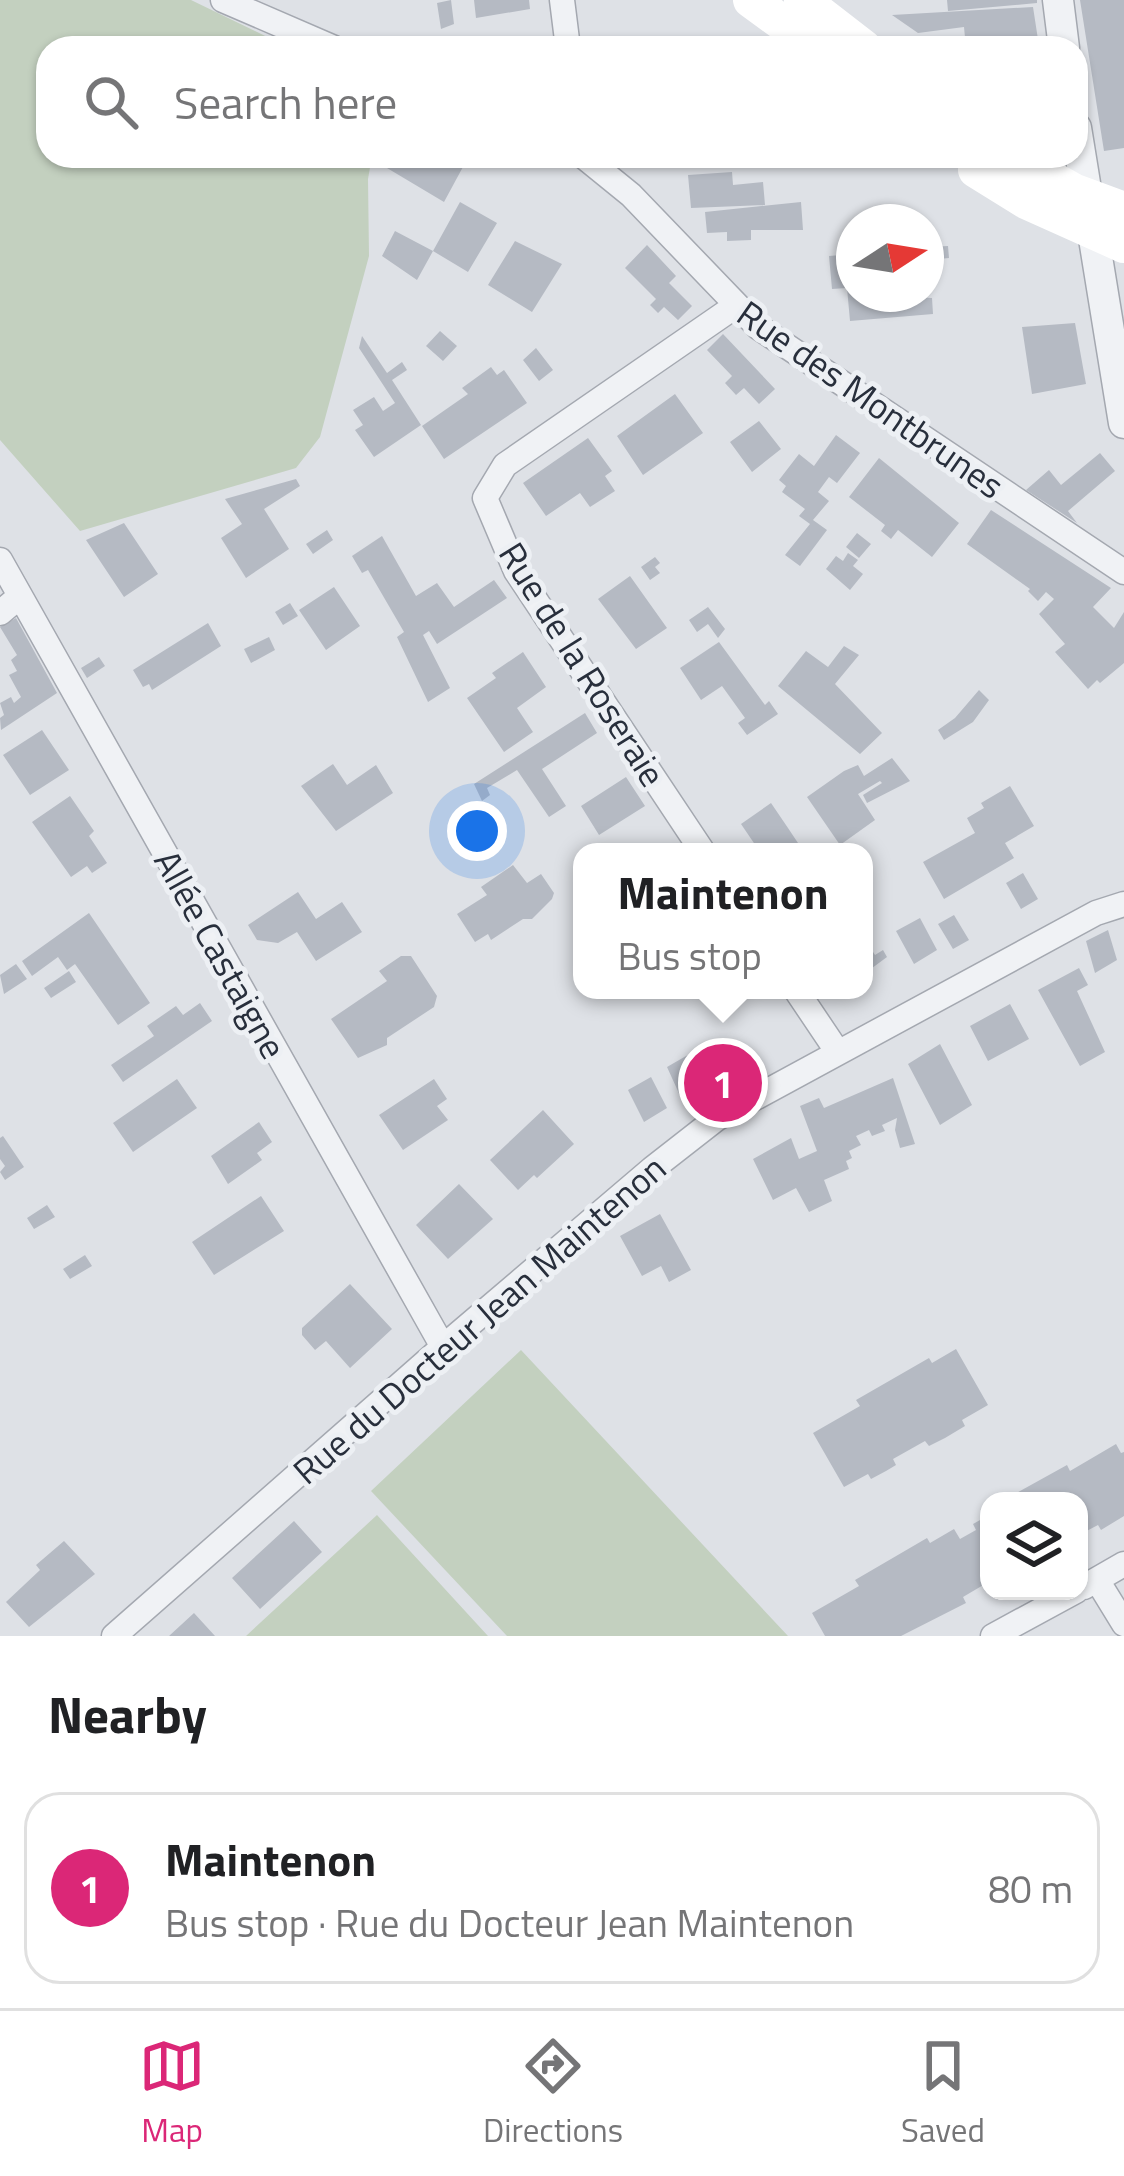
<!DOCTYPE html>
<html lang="en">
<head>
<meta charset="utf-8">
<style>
  :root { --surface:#fff; --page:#f6f6f6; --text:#202124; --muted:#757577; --line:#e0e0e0; --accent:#db2777 }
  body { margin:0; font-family:"Titillium Web",sans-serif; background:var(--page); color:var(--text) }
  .controls { position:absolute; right:36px; bottom:36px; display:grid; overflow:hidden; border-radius:24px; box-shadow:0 3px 9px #0004 }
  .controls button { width:108px; height:108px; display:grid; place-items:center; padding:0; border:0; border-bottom:3px solid var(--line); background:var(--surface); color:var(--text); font:60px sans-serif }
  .compass { position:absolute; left:836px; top:204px; width:108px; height:108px; border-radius:50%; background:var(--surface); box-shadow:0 3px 9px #0004; rotate:78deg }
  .you { position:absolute; left:477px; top:831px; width:42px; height:42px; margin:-30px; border:9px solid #fff; border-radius:50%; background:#1a73e8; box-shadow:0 0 0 18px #1a73e833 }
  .badge { display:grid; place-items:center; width:78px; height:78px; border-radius:50%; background:var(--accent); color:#fff; font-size:39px; font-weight:700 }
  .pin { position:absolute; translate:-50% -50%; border:6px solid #fff; box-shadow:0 3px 12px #0006 }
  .popup { position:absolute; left:573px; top:843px; width:300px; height:156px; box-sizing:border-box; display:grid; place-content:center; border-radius:24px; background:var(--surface); filter:drop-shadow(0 3px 9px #0005); font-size:39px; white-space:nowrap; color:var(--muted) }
  .popup b { font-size:45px; color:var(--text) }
  .popup::after { content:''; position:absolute; left:50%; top:100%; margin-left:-24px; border:24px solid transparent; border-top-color:var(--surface) }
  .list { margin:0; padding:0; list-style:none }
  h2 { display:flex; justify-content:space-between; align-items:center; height:156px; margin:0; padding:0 48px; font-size:51px }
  h2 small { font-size:39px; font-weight:400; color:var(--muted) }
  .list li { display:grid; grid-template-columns:78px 1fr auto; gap:36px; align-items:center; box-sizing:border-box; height:192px; margin:0 24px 24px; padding:0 24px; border:3px solid var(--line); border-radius:36px }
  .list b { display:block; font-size:45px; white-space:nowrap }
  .list p { margin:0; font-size:39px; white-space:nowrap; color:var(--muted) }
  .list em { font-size:39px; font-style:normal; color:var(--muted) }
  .icon { flex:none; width:66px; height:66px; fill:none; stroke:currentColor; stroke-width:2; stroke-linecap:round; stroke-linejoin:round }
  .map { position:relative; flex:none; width:1124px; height:1636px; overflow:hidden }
  .search { position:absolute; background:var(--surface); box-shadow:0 3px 9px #0004; left:36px; right:36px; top:36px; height:132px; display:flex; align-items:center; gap:30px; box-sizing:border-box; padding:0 42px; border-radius:36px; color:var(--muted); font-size:45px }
  .sheet { height:372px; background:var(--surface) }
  nav { display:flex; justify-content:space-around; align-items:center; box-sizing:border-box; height:168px; border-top:3px solid var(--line); background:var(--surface); font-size:33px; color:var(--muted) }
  nav a { display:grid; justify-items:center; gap:6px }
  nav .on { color:var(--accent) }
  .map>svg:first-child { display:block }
  .green { fill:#c3d0bf }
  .building { fill:#b5bac3 }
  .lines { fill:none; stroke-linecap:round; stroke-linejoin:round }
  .minor-casing { stroke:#a4a8b0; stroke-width:27 }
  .tertiary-casing { stroke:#a4a8b0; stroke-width:33 }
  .minor { stroke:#f0f2f5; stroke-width:24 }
  .tertiary { stroke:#f0f2f5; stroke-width:30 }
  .secondary { stroke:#fff; stroke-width:36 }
  .secondary-bridge { stroke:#fff; stroke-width:36 }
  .labels { text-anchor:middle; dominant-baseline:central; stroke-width:10; stroke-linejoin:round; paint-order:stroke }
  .street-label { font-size:36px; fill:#282f3c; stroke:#edf0f4 }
</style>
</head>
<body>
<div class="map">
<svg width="1124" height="1636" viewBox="0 0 1124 1636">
  <rect width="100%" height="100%" fill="#dee1e6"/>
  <!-- green -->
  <path class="green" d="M0,0h191l99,48h-242v108h324l-4,23 1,77 -49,181 -24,31 -216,63 -80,-91z
    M521,1350l267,286h-281l-136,-145z
    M377,1515l111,121h-242z"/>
  <!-- building -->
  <path class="building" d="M451,0l3,24 -13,5 -4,-26z
    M474,0h55l1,9 -54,9z
    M947,0h90v3l-89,8z
    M1080,0h44v148l-20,3z
    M1033,7l6,39 -34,2h-39l-2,-21 -46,6 -26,-18z
    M394,156h54l16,9 -20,37 -57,-34z
    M688,156h102l1,8 -33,3v-6l-69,5z
    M732,172l1,13 30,-3 2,23 -74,3 -3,-33z
    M460,202l37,21 -29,49 -35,-21z
    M801,202l2,28h-52v10l-24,1v-9l-20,1 -2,-21z
    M395,231l38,20 -16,29 -35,-24z
    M515,241l47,23 -30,48 -44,-27z
    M647,245l29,31 -7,7 23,23 -14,14 -14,-13 -6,6 -8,-8 6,-6 -31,-31z
    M948,246l1,12 -21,2 -1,-13z
    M854,254v40l78,4 1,16 -83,7 -3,-33 -15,1 -3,-33z
    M1075,323l11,61 -54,10 -10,-67z
    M440,331l17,15 -14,15 -17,-15z
    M723,334l52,55 -16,15 -15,-16 -8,7 -11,-12 7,-7 -25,-26z
    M362,336l25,37 15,-11 5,8 -15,10 29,45 -47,32 -19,-27 8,-5 -10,-15 21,-13 9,14 12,-8 -36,-55z
    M536,348l17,22 -14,11 -16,-21z
    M491,367l6,8 7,-5 23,33 -83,56 -22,-33 46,-32 -6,-6z
    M675,394l28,39 -60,42 -26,-39z
    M759,421l22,28 -29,23 -22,-30z
    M836,435l24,18 -23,30 -8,-6 -11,15 11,9 -16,19 14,10 -27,36 -15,-11 25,-31 -11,-8 6,-7 -23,-17 4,-6 -7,-6 20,-26 15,12z
    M588,438l24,33 -7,5 10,15 -25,16 -10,-14 -34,23 -23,-33z
    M1100,453l15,18 -47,40 9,12 -51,-33 23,-20 12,15z
    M879,458l80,65 -27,34 -34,-27 -7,9 -10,-8 4,-6 -36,-28z
    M296,479l4,7 -36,23 25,40 -43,29 -25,-40 21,-14 -17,-25z
    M991,510l120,78 -18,19 21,21 10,-16v51l-24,20 -3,-3 -9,9 -33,-37 10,-8 -26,-30 15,-15 -8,-7 -8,9 -10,-10 2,-2 -63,-45z
    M124,523l34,51 -34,23 -38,-57z
    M327,530l6,10 -20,14 -7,-10z
    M857,533l14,11 -12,14 -13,-11z
    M382,536l34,60 21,-13 17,24 40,-27 13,18 -70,46 -8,-13 -6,4 27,53 -22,14 -31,-65 7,-5 -36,-62 -6,3 -10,-17z
    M848,553l10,7 -5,6 10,8 -13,16 -24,-21 10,-13 7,5z
    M655,557l5,6 -5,4 5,6 -10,7 -9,-13z
    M630,576l37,52 -31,21 -38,-50z
    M334,587l26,39 -34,24 -27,-40z
    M290,603l8,13 -15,9 -8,-13z
    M708,607l17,22 -7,9 -10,-14 -11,8 -8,-12z
    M16,618l41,75 -56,37 -1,-12 4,-3 -4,-12 11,-6 3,6 7,-6 -12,-22 8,-4 -6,-11 6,-5 -17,-28z
    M208,623l13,23 -69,44 -3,-6 -6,3 -10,-17z
    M269,637l6,13 -24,13 -7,-14z
    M719,642l46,63 4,-4 9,13 -31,21 -9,-12 7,-5 -23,-32 -21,14 -21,-32z
    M844,646l15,9 -24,29 47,49 -22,21 -82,-68 28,-35 22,16z
    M523,652l23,35 -29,21 16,24 -29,20 -37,-54 29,-20 -4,-5z
    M99,657l6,9 -18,12 -6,-10z
    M979,690l10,10 -16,22 -29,18 -6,-10 17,-12z
    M585,713l12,20 -55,36 24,37 -17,11 -32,-47 -30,18 3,7 -8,6 -8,-17z
    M42,730l27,40 -39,25 -27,-40z
    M892,758l18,23 -43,22 -4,-8 19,-12 -2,-2 -22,13 17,26 -35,25 -33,-48 37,-26 14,-6 6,11z
    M333,764l14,21 29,-20 17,28 -57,38 -35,-45z
    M626,777l19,29 -46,29 -18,-29z
    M1010,786l24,40 -29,17 9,15 -70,41 -21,-37 52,-29 -8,-15 17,-10 -3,-5z
    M70,796l24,35 -5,5 18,27 -15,10 -5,-7 -16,11 -39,-55z
    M771,803l17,25 16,24h-44l-19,-28z
    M513,865l14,18 14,-9 13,19 -2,6 -20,20h-9l-32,21 -3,-6 -13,8 -18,-28 30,-19 -6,-8z
    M1023,873l15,26 -17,10 -15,-26z
    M298,892l18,27 26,-17 20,30 -46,29 -19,-29 -19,11 -21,-3 -9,-15z
    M89,913l61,90 -32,22 -43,-61 -8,6 -9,-13 -26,19 -10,-15z
    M954,915l15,25 -16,9 -15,-25z
    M920,918l17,32 -23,14 -18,-33z
    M1108,930l9,30 -22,13 -9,-32z
    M864,938l11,17 8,-5 4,7 -23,17z
    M401,956h10l26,40 -3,11 -47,31v7l-29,13 -27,-39 56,-38 -8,-10z
    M16,964l11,15 -23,15 -4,-19z
    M1079,968l9,17 -11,6 28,61 -25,14 -42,-76z
    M69,971l7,11 -25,16 -7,-10z
    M200,1003l12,18 -89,61 -12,-17 43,-29 -7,-10 29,-20 7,9z
    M1010,1004l19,35 -41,22 -18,-35z
    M940,1044l32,61 -32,20 -32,-61z
    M693,1052l17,32 -28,16 -15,-33z
    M651,1077l16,31 -23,14 -16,-32z
    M893,1078l22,66 -15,4 -5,-18 2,-12 -15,7 3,6 -13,5 -3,-6 -13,6 5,9 -12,6 3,7 -6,3 3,8 -25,11 8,21 -23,11 -13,-24 -23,12 -20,-41 38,-21 8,21 18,-8 -17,-45 19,-8 5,10z
    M177,1079l20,29 -64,44 -20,-29z
    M434,1079l13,20 -10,7 11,14 -45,30 -24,-35z
    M543,1110l31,34 -37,34 -3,-3 -16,15 -28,-30z
    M259,1122l13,20 -15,11 5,7 -34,24 -17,-28z
    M3,1136l21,31 -19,13 -5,-8 5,-6 -5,-7v-21z
    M459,1184l34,35 -45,40 -32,-34z
    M261,1196l23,35 -70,44 -22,-33z
    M47,1205l8,12 -21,12 -7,-11z
    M660,1214l31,56 -22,12 -8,-16 -19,10 -22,-40z
    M85,1255l7,11 -22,13 -7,-10z
    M350,1284l42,45 -42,39 -24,-27 -11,9 -13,-15v-7z
    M956,1349l32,56 -26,15 3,6 -20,12 -16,8 -4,-5 -32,18 3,6 -10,6 -15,8 -3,-5 -24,13 -31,-54 47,-27 -4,-6 73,-42 3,5z
    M1116,1444l5,9 3,-1v64l-23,14 -3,-5 -19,10v-34h-77l65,-36 3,6z
    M989,1515v62l-6,3 2,4 -22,13 3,6 -65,33h-76l-13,-23 47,-27 -4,-6 72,-42 3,5 24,-14 6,10 16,-9 -3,-6z
    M294,1521l28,31 -62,57 -28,-31z
    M64,1541l31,33 -66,53 -23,-25 34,-32 -4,-5z
    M194,1613l21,23h-46z"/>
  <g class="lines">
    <defs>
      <path id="minor" d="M223,0l111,48
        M562,0l6,48
        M583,156l48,39 127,132 366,245
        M0,560l443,787
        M0,613l19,-16
        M703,852l-187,-281 -31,-73 20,-33 229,-158
        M796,990l41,61
        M1097,1580l27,44
        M1084,1587l40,-23
        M114,1636l329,-289 209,-178 64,-50 380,-206 28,-9
        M993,1636l83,-45"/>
      <path id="tertiary" d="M1058,0l6,48
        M1076,128l48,295"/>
    </defs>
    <!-- minor casing -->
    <use href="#minor" class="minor-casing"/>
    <!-- tertiary casing -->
    <use href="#tertiary" class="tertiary-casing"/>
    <!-- minor -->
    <use href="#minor" class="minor"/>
    <!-- tertiary -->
    <use href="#tertiary" class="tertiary"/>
    <!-- secondary -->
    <path class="secondary" d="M751,0l66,48
      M802,0l62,48"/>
    <!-- secondary-bridge -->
    <path class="secondary-bridge" d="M1011,156l62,35 51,19
      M976,170l50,31 98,44"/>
  </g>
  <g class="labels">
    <!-- street labels -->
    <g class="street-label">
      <text transform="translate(871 399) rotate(35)">Rue des Montbrunes</text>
      <text transform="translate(583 664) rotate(58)">Rue de la Roseraie</text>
      <text transform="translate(221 954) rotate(61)">Allée Castaigne</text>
      <text transform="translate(479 1319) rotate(-41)">Rue du Docteur Jean Maintenon</text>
    </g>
  </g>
</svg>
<div class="controls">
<button><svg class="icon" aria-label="layers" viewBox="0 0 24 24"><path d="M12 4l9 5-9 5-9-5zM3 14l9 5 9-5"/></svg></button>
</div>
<svg class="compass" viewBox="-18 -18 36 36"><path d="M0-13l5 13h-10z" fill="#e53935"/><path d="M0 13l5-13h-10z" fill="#757577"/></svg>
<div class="you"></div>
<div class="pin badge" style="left:723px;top:1083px">1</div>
<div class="popup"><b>Maintenon</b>Bus stop</div>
<div class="search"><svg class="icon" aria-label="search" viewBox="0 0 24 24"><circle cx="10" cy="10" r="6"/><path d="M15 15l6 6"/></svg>Search here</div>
</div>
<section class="sheet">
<h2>Nearby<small></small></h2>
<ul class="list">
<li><span class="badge">1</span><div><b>Maintenon</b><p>Bus stop · Rue du Docteur Jean Maintenon</p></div><em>80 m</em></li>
</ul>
</section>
<nav>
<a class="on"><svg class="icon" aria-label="map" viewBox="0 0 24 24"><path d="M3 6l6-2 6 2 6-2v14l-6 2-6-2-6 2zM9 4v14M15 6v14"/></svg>Map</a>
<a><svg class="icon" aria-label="directions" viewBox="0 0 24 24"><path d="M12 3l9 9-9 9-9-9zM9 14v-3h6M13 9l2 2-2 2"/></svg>Directions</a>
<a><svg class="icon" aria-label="saved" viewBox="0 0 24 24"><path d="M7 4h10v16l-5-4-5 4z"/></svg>Saved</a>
</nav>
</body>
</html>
